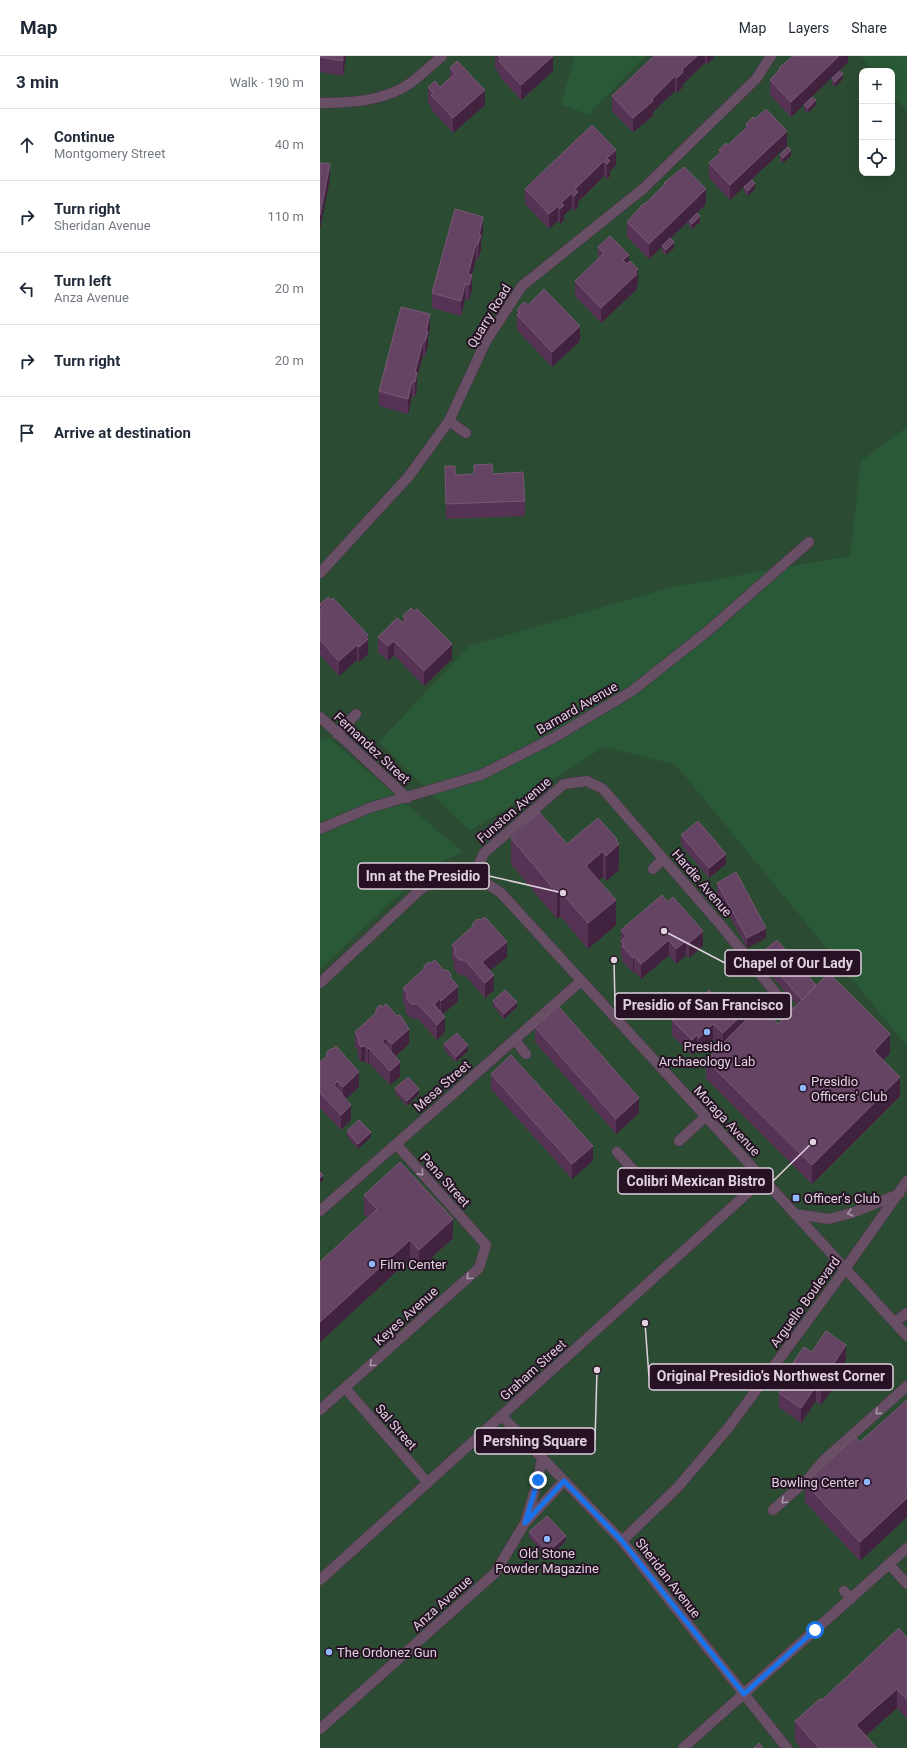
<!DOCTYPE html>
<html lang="en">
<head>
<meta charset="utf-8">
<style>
  :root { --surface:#fff; --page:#f2f2f3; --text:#1f2937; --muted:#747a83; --line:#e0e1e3 }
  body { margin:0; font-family:Roboto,sans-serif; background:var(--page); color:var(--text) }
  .controls { position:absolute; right:12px; top:12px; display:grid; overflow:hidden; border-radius:8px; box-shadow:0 4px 16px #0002 }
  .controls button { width:36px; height:36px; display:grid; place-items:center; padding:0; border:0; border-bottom:1px solid var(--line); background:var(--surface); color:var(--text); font:20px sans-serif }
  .stop { position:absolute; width:12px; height:12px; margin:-9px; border:3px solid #1a73e8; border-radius:50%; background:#fff }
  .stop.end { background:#1a73e8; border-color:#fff; box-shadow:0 1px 4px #0008 }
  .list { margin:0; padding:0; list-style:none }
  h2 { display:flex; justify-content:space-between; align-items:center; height:52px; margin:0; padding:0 16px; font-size:17px }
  h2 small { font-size:13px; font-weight:400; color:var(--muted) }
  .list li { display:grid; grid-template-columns:26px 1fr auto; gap:12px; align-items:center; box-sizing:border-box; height:72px; padding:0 16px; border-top:1px solid var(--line) }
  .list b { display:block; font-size:15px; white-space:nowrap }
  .list p { margin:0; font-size:13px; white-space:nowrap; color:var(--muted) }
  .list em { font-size:13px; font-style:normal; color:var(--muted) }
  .icon { flex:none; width:22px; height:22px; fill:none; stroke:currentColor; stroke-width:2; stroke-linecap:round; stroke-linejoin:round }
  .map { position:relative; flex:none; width:587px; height:1692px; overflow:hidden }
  header { display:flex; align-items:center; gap:24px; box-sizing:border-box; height:56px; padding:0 20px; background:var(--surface); border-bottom:1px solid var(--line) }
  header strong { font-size:19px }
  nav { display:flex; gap:22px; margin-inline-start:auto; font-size:14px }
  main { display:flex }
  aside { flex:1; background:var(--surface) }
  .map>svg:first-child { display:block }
  .green { fill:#2b4c32; fill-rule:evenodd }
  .forest { fill:#295936 }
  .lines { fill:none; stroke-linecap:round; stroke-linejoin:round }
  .minor-casing { stroke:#483647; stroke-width:11 }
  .minor { stroke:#694f66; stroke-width:10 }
  .wall { fill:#563254 }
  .shaded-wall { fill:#41223f }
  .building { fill:#654363; stroke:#785976 }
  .oneway { stroke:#aa96a8 }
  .route { stroke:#1a73e8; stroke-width:5 }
  .poi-dot { fill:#90b8fd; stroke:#271225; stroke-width:1.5 }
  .labels { text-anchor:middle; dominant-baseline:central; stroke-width:4; stroke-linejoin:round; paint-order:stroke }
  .street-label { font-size:13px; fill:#e0d1de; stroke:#271225 }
  .poi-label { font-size:13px; fill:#e0d1de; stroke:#271225; text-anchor:start }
  .leader { fill:none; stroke:#e0d1de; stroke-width:1.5 }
  .callout-dot { fill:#e0d1de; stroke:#271225; stroke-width:1.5 }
  .callout { fill:#271225; stroke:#e0d1de; stroke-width:1.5 }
  .callout-label { font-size:14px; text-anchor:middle; font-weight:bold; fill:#e0d1de }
</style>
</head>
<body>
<header>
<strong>Map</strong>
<nav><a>Map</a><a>Layers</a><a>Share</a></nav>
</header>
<main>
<aside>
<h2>3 min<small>Walk · 190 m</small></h2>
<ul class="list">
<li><svg class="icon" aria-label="ahead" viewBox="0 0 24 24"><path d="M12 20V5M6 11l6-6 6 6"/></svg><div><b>Continue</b><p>Montgomery Street</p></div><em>40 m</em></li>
<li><svg class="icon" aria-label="right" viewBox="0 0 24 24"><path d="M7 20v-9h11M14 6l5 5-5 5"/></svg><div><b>Turn right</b><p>Sheridan Avenue</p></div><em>110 m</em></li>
<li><svg class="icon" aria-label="left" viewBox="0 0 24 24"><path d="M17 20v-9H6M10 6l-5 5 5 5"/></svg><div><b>Turn left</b><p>Anza Avenue</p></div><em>20 m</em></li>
<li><svg class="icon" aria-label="right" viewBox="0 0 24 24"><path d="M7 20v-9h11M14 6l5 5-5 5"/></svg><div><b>Turn right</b></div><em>20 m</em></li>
<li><svg class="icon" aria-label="arrive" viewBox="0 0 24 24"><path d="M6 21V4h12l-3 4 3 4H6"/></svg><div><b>Arrive at destination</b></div></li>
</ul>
</aside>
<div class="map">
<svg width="587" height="1692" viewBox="0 0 587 1692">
  <rect width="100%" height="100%" fill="#311b2f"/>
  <!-- green -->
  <path class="green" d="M0,0h587v1692h-587zM542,15h30v102h-30z"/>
  <!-- forest -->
  <path class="forest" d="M255,0h70l-57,59 -27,-11z
    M541,0h46v56l-15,-18v-23h-19z
    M587,371v619l-231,-281 -72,-18 -134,84 -91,-89 90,-96 203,-59 178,-31 11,-95z
    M9,682l134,114 -35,15 -108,102v-229z"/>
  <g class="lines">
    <defs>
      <path id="minor" d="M0,47c31,0 66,-2 92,-21 10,-8 20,-17 30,-26
        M129,365l17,12
        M0,517l89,-97 40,-55 37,-80 36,-55 122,-98 112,-109 15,-23
        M0,661l87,81
        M17,678l19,-20
        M0,773l49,-21 112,-33 74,-38 77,-46 77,-61 100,-88
        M333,813l10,-10
        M154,819l10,-22 80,-69 23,-3 16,8 121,140 65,81
        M0,927l102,-95 24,-12 15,-3 13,2 27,18 406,443
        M195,984l11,14
        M359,1085l26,-24
        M297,1096l20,22
        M0,1155l261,-230
        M475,1158l34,5 23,-6 47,-19
        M575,1266l12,-9
        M25,1332l83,95
        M0,1354l159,-142 7,-23 -90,-101
        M182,1360l120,125 165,207
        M453,1454l36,-32 14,-17 84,-75
        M206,1464l12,-40 4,-22
        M302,1485l56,-54 51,-60 104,-141 74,-105
        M569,1508l18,20
        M0,1524l443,-401
        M524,1535l7,8
        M0,1673l175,-156 30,-50 39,-42
        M363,1692l224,-200"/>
    </defs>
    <!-- minor casing -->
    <use href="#minor" class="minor-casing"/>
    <!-- minor -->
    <use href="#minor" class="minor"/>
  </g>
  <!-- wall -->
  <path class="wall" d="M0,0h26l-3,20 -23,-4z
    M175,0h58v15l-32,29 -22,-24v-3l-4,-5z
    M334,0h60v2l-7,6 -2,-1 -22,21v3l-6,6 -2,-2 -22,21v4l-20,16 -21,-21v-15z
    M528,0v6l-57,55 -21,-22v-15l9,-9v-3z
    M130,12l35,37 -32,28 -22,-24v-3l-3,-4v-15h12l10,-9z
    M512,22l11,1 -8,8 -3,-3z
    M484,49h12l-8,8 -4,-3z
    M435,63l32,27 -57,54 -21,-22v-15l10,-9v-4l9,-5 18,-17v-4z
    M272,69l24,40 -6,6v5l-3,3 -3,-3 -26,26v5l-4,4 -2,-3 -8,7v5l-4,4 -2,-3 -9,8 -24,-25v-15z
    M460,99l11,1 -8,7 -3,-3z
    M344,127l42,21 -9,9 3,9 -8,7 -3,-3v-5l-19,18 4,9 -8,7 -4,-3v-5l-13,12 -22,-22v-15l37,-36z
    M424,131l11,2 -7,7 -4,-4z
    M163,176l-2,9v9l-3,9h-2l-4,16v15l-3,10 -4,-1 -4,17 -29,-8v-15z
    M278,191l31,15 9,22 -1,1v4l-36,34 -26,-27v-15l23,-22z
    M208,249l52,36 -28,26 -35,-37v-20z
    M110,273l-2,9v8l-3,10h-2l-6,21v10l-2,10 -3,-1 -4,18 -29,-8v-15z
    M154,409l19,9 32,27v15l-79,3 -1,-53 10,9 19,-1z
    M0,548l48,31v19l-9,8 -2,-2 -18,16 -19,-21z
    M83,560l49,43 -28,27 -30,-31 -6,6 -10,-9v-15l25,-14z
    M361,779l45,29 -17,14 -28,-33z
    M191,782l56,6 50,-2 2,28 -13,11 -3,-4 -4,3 17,45 -28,24 -28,-33 -3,3 -46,-55z
    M397,827l49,55 -19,10 -30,-55z
    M342,839l41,51 -14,12 -3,-3 -10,9 -7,-9 -28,24 -7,-8 -1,2 -11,-12v-4l-1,-1v-26z
    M132,889l55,12 -17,13 4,20 -9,8 -20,-23h-6l-5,-6v-7l-2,-2z
    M441,897l55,32 74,68 -7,7 17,36 -88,88 -106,-105v-19l14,-14 -7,-7 -14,14 -2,-3 -5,5 -20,-20v-15l5,-4v-3l24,-15 21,5 27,14 29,7 19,-19 -36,-41z
    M104,910l27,12 7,23 -15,13 2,18 -8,8 -19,-21 -7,-1 -5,-5v-5l-3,-5v-15l21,-18z
    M173,945l24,6 -13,12 -11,-13z
    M56,957l33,31 -14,13 5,20 -10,8 -21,-22 -1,1 -3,-3 -4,1 -3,-5v-6l-3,-4v-15z
    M215,971l104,86 -23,21 -81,-92z
    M124,988l24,7 -12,11 -12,-12z
    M0,1006l39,25 -13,12 5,21 -10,10 -21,-22z
    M171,1018l102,87 -21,18 -81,-90z
    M75,1032l24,6 -12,12 -12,-13z
    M27,1075l24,6 -13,12 -11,-13z
    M44,1139l89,43 -34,31 -9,-10 -90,83v-80l48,-44 -4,-4z
    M492,1296l34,8 -10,15v9l-15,21 -5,-4 -15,22 -22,-16v-14l13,-19v-10z
    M587,1344v117l-47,44 -55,-59v-19l55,-41z
    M209,1476l37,9 -18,17 -19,-21z
    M587,1582v81l-10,-11 -31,28 10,12h-75l-6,-7v-20l27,-21z"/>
  <!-- shaded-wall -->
  <path class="shaded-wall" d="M23,0h3l-3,20z
    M233,0v15l-32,29v-15z
    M377,0h8v7l-22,21v3l-6,6v-15l5,-8z
    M387,0h7v2l-7,6z
    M519,0h9v6l-57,55v-15z
    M523,18v5l-8,8v-5z
    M355,20v15l-22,21v4l-20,16v-14z
    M165,34v15l-32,28v-15z
    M496,44v5l-8,8v-5z
    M467,75v15l-57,54v-15z
    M296,94v15l-6,6v5l-3,3v-21z
    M471,94v6l-8,7v-5z
    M284,105v15l-26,26v5l-4,4 1,-22z
    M10,108v15l-10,51v-15z
    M435,127v6l-7,7v-5z
    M386,133v15l-57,55v-15z
    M252,137v15l-8,7v5l-4,4v-15l1,-6z
    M238,150v15l-9,8v-15z
    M380,160v6l-8,7v-5z
    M163,161v15l-2,9v9l-3,9 1,-24z
    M354,186v6l-8,7v-5z
    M156,188v15l-4,16v15l-3,10v-15l-1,-11z
    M309,199v15l-6,-10z
    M318,213v15l-1,1v4l-36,34v-15z
    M145,228v15l-4,17v-15z
    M110,258v15l-2,9v8l-3,10 1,-25z
    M260,270v15l-28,26v-15z
    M103,285v15l-6,21v10l-2,10v-25z
    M92,325v15l-4,18v-15z
    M48,579v19l-9,8v-15l7,-10z
    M74,585v14l-6,6v-15z
    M132,588v15l-28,27v-15z
    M37,589v15l-18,16v-15z
    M297,783v8l2,-3v26l-13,11v-25l10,-16z
    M283,795v26l-17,14v-25z
    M406,798v10l-17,14v-10z
    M240,835v25l-3,3v-26z
    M296,844v25l-28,24v-26z
    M446,872v10l-19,10v-10z
    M383,875v15l-14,12v-15z
    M349,884v15l-28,24v-15z
    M366,885v14l-10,9v-15z
    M187,886v15l-25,20v-15z
    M314,900v15l-1,2v-15z
    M174,919v15l-9,8v-15z
    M138,930v15l-17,15v-15z
    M120,943v15l-6,-10z
    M197,946v5l-13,12v-5z
    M429,952v15l-26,25v-15z
    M125,961v15l-8,8v-15z
    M393,968v15l-14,14v-15z
    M89,973v15l-17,15v-15z
    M570,978v19l-16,17v-19z
    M377,979v15l-5,5v-15z
    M66,982v15l-4,-12z
    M148,989v6l-12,11v-5z
    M45,990v15l-4,1v-15z
    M49,992v15l-1,1v-15z
    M80,1006v15l-10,8v-14z
    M39,1016v15l-16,15v-15z
    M580,1021v19l-88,88v-19z
    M17,1025v15l-3,-11z
    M99,1033v5l-12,12v-5z
    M319,1042v15l-23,21v-15z
    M31,1049v15l-10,10v-15z
    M51,1076v5l-13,12v-5z
    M273,1090v15l-21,18v-15z
    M3,1119v6l-3,2v-5z
    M133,1163v19l-34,31v-19z
    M90,1184v19l-90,83v-20z
    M526,1289v15l-10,15v9l-15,21v-15l11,-24z
    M496,1330v15l-15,22v-15z
    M587,1435v26l-47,44v-19z
    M246,1480v5l-18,17v-6z
    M577,1633v19l-41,36v-19z"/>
  <!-- building -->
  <path class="building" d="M0,0h23v5l-23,-4z
    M178,0h55l-32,29 -22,-24 2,-2z
    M334,0h43l-15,14 1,2 -6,6 -2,-2 -23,23 1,2 -20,17 -21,-22z
    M473,0h46l-48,46 -21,-22 10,-11 -1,-1z
    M137,5l28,29 -32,28 -22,-23 2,-2 -5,-6 7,-6 5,6 15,-13 -5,-6z
    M520,15l3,3 -8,8 -3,-4z
    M492,41l4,3 -8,8 -4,-3z
    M446,53l21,22 -57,54 -21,-22 12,-11 -2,-2 7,-7 2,2 20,-19 -2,-2 7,-7 2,2z
    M272,69l24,25 -9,8 3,3 -3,3 -3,-3 -29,28 3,3 -4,4 -2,-3 -11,10 3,2 -4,4 -2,-3 -9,8 -24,-25z
    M468,91l3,3 -8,8 -3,-3z
    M0,107l10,1 -10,51z
    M364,111l22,22 -57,55 -22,-22 17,-19 1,1 20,-20 -1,-1z
    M432,124l3,3 -7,8 -4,-4z
    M135,153l28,8 -4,18h2l-3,9h-2l-8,30 4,1 -3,10 -4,-1 -4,17 -29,-8z
    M377,157l3,3 -8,8 -3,-3z
    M290,180l19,19 -6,5 4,4 3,-3 8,8 -3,3 2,2 -36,34 -26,-27 29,-28 -6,-6z
    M350,182l4,4 -8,8 -4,-4z
    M224,233l36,37 -28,26 -35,-37 3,-2 -3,-3 7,-8 4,3z
    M81,251l29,7 -4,17 2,1 -3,9h-2l-8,31h2l-2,10 -3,-1 -4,18 -29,-8z
    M172,408l1,10 30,-2 2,29 -79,3 -1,-38h10v9l19,-1v-9z
    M8,541l3,3 2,-2 35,37 -2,2 2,2 -9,8 -2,-2 -18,16 -19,-21v-30l3,-2 -3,-3v-1z
    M91,552l3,3 3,-2 35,35 -28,27 -30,-30 -6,5 -10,-9 19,-19 6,5 3,-4 -3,-3z
    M219,756l28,32 31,-26 19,21 -1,1 3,4 -13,12 -3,-5 -17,15 30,34 -28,23 -28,-32 -3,2 -46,-55z
    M378,765l28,33 -17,14 -28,-33z
    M416,816l30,56 -19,10 -30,-55z
    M342,839l6,7 5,-5 30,34 -14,12 -3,-2 -10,8 -7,-9 -28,24 -7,-8 -1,2 -11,-12 2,-2 -3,-3 5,-5 -5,-6z
    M165,861l22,25 -25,20 12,13 -9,8 -20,-23h-6l-5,-6 1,-6 -3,-3 21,-19v-3l5,-4 3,1z
    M457,884l39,45 -14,15 -41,-47z
    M115,904l9,11 3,-1 4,4 -1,3 8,9 -17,15 -1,-2 -6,5 11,13 -8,8 -19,-21h-7l-5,-6 2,-3 -5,-7 21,-19v-3l5,-4 2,1z
    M509,917l61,61 -16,17 26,26 -88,88 -106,-105 54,-54 18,18z
    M185,934l12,12 -13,12 -11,-13z
    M389,934l13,13 11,-11 16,16 -26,25 -10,-9 -14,14 -2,-3 -5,5 -20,-20 6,-6 -1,-1 20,-19 4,4z
    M66,948l11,12 3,-1 9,14 -17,15 -6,-6 -4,3 18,21 -10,9 -21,-23 -1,1 -3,-3 -4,1 -3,-5 1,-3 -4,-7 21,-19v-4l4,-4 3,2z
    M238,950l81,92 -23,21 -81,-92z
    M137,977l11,12 -12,12 -12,-13z
    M16,990l23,26 -16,15 -6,-6 -3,4 17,20 -10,10 -21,-22v-31l7,-6v-4l3,-3h3z
    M191,999l82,91 -21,18 -81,-90z
    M88,1021l11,12 -12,12 -12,-13z
    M39,1064l12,12 -13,12 -11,-13z
    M80,1106l53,57 -34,31 -9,-10 -90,82v-60l57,-53 -13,-14z
    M0,1116l3,3 -3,3z
    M506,1275l20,14 -14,21 4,3 -15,21 -5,-4 -15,22 -22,-15 17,-25 -4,-4 12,-17 8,5z
    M587,1344v91l-2,2 2,2v3l-47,44 -55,-59 50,-46 5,5z
    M227,1460l19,20 -18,16 -19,-20z
    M579,1572l8,10v62l-10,-11 -41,36 20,22v1h-57l-24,-27 25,-22 2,1z
    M439,1687l4,5h-9z"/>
  <!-- one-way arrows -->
  <defs><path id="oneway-chevron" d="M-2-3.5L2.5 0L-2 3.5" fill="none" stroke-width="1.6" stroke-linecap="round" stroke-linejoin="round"/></defs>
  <g class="oneway">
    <use href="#oneway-chevron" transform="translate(101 1117) rotate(48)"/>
    <use href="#oneway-chevron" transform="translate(530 1157) rotate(164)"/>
    <use href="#oneway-chevron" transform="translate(149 1221) rotate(138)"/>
    <use href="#oneway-chevron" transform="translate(52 1308) rotate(138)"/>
    <use href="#oneway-chevron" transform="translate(558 1356) rotate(138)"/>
    <use href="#oneway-chevron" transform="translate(464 1445) rotate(138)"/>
  </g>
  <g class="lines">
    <!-- route -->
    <path class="route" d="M218,1424l-13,43 39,-42 58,60 122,153 71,-64"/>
  </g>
  <!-- markers -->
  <g class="poi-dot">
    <circle cx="387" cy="976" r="4"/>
    <circle cx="483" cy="1032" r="4"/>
    <rect x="472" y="1138" width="8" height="8" rx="2"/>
    <circle cx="52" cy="1208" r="4"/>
    <circle cx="547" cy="1426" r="4"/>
    <circle cx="227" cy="1483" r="4"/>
    <circle cx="9" cy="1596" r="4"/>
  </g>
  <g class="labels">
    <!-- street labels -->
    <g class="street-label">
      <text transform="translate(169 260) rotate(-59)">Quarry Road</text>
      <text transform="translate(257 652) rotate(-30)">Barnard Avenue</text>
      <text transform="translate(52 692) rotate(43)">Fernandez Street</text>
      <text transform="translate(194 754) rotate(-41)">Funston Avenue</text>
      <text transform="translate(382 827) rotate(49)">Hardie Avenue</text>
      <text transform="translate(122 1030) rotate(-41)">Mesa Street</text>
      <text transform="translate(407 1065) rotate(47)">Moraga Avenue</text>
      <text transform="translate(125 1124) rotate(48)">Pena Street</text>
      <text transform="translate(485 1246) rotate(-54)">Arguello Boulevard</text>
      <text transform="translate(86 1260) rotate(-42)">Keyes Avenue</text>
      <text transform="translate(213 1314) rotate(-42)">Graham Street</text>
      <text transform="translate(76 1371) rotate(49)">Sal Street</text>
      <text transform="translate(348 1522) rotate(52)">Sheridan Avenue</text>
      <text transform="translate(122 1547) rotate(-42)">Anza Avenue</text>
    </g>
    <!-- poi labels -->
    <g class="poi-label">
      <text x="387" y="990" text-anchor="middle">Presidio<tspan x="387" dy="15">Archaeology Lab</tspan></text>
      <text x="491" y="1025">Presidio<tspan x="491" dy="15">Officers' Club</tspan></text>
      <text x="484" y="1142">Officer's Club</text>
      <text x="60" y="1208">Film Center</text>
      <text x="539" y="1426" text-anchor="end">Bowling Center</text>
      <text x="227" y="1497" text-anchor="middle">Old Stone<tspan x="227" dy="15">Powder Magazine</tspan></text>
      <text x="17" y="1596">The Ordonez Gun</text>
    </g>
  </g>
  <!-- callouts -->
  <path class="leader" d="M243 837L169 820M344 875L405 907M294 904L295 950M493 1086L453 1125M325 1267L329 1321M277 1314L275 1385"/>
  <g class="callout-dot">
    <circle cx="243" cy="837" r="4"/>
    <circle cx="344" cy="875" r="4"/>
    <circle cx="294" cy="904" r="4"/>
    <circle cx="493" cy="1086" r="4"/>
    <circle cx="325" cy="1267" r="4"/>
    <circle cx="277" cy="1314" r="4"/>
  </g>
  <g class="callout">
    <rect x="38" y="807" width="131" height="26" rx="4"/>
    <rect x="405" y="894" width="136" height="26" rx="4"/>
    <rect x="295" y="937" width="176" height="26" rx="4"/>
    <rect x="298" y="1112" width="155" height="26" rx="4"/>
    <rect x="329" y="1308" width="244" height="26" rx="4"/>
    <rect x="155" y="1372" width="120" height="26" rx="4"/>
  </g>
  <g class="callout-label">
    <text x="103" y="825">Inn at the Presidio</text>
    <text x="473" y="912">Chapel of Our Lady</text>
    <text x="383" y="954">Presidio of San Francisco</text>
    <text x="376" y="1130">Colibri Mexican Bistro</text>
    <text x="451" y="1325">Original Presidio’s Northwest Corner</text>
    <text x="215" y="1390">Pershing Square</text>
  </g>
</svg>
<div class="controls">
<button>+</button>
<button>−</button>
<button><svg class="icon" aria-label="locate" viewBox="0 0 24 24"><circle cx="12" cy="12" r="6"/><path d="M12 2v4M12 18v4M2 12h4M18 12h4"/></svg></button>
</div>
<div class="stop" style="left:495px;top:1574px"></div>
<div class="stop end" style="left:218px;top:1424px"></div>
</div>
</main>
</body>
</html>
